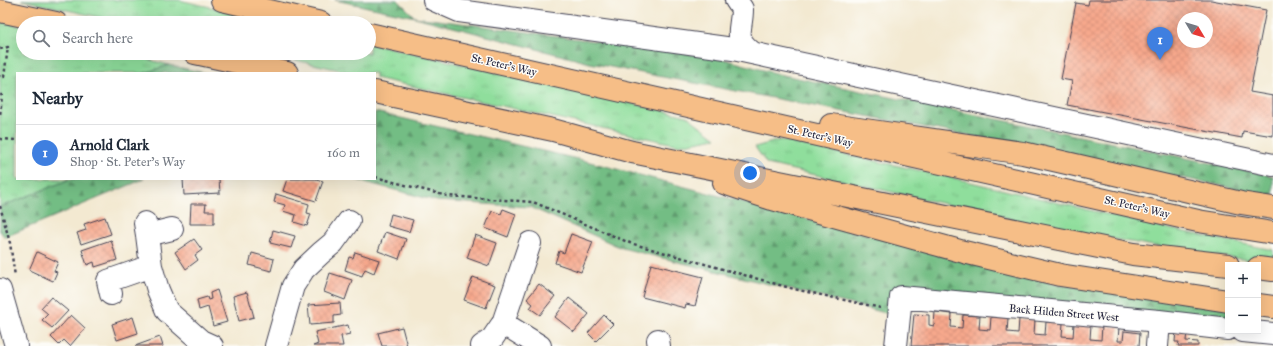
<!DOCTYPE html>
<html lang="en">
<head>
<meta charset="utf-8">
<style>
  :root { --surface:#fff; --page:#f2f2f3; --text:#1f2937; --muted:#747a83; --line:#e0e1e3; --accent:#ea580c }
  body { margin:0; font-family:"IM FELL Great Primer",serif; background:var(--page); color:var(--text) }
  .controls { position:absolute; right:12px; bottom:12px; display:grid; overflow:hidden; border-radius:0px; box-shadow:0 4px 16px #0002 }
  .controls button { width:36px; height:36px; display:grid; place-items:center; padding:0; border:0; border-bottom:1px solid var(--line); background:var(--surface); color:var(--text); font:20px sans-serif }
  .compass { position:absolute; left:1177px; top:12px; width:36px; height:36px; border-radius:50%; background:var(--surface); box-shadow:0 4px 16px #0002; rotate:128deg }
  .you { position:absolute; left:750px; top:173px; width:14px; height:14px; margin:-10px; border:3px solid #fff; border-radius:50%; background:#1a73e8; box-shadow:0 0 0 6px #1a73e833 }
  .badge { display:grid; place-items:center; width:26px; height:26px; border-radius:50%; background:var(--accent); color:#fff; font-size:13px; font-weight:700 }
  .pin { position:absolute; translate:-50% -33px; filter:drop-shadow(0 1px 2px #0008) }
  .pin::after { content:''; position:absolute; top:21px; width:14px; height:12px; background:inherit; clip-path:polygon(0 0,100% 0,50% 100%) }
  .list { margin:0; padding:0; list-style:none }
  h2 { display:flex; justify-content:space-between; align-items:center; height:52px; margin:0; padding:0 16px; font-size:17px }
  h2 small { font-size:13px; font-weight:400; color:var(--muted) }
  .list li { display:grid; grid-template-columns:26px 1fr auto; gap:12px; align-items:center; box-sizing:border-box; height:56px; padding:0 16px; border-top:1px solid var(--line) }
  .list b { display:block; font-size:15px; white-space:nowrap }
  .list p { margin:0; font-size:13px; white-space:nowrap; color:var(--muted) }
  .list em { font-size:13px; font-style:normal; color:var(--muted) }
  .icon { flex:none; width:22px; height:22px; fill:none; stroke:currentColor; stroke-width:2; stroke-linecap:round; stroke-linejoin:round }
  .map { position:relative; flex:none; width:1273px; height:346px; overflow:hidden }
  .search { position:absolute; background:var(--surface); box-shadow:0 4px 16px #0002; left:16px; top:16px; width:360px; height:44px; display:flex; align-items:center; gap:10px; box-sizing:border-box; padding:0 14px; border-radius:22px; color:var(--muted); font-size:15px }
  .panel { position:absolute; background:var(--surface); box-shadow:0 4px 16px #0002; left:16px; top:72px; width:360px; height:108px; border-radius:0px }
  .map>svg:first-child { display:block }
  .grass { fill:url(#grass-tufts); stroke:#58806c }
  .forest { fill:url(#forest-firs); stroke:#4a7060 }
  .building { fill:url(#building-cross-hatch); fill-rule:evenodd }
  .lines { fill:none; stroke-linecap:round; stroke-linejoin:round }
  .minor-casing { stroke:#414052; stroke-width:24 }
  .highway-casing { stroke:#414052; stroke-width:24 }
  .path { stroke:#414052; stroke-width:2.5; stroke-dasharray:3 3; stroke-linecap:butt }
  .minor { stroke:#fff; stroke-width:22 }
  .highway { stroke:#f6be87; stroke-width:22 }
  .labels { text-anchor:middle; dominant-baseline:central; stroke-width:3; stroke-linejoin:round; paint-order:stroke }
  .street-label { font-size:11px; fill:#22223b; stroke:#fdfcf7 }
</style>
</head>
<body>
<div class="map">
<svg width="1273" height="346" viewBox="0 0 1273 346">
  <defs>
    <pattern id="grass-tufts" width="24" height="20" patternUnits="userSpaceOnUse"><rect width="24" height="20" fill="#8fde9c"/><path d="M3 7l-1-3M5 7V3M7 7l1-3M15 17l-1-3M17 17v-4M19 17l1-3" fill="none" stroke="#7bbe87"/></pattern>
    <pattern id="forest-firs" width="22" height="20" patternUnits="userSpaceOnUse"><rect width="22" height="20" fill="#73bd84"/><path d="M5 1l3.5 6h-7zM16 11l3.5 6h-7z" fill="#5e996d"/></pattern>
    <pattern id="building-cross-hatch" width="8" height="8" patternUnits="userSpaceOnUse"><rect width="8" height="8" fill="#f7a88c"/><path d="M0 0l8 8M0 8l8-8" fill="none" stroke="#d3907a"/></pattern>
  </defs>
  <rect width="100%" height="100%" fill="#fdfcf7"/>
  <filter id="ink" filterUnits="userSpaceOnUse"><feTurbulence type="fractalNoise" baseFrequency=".025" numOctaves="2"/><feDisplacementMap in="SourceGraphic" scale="8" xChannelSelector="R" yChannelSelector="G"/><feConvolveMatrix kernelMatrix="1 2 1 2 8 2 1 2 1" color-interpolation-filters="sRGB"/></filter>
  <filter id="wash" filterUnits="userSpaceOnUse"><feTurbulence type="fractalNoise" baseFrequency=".012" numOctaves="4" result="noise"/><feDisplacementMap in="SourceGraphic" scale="16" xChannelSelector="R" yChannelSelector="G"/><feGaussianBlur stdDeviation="0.9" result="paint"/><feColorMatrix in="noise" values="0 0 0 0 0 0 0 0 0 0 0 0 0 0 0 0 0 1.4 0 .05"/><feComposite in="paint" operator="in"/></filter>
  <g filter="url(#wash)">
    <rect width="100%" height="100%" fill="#f3e9d1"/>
    <!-- grass -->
    <path class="grass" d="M22,0h157l102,23h-155z
      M0,21l23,6v26h100l46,12 -25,8h-127v106h51v1l-68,27z
      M369,43l318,73 29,22 -37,7 -304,-67v-5h-21l-91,-20h106z
      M780,140l169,37 216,51 108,22v13l-85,-11 -131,-23 -290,-65 -12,-17z"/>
    <!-- forest -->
    <path class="forest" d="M335,0h63l17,17 305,41 58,16 495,102v20l-250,-50 -433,-83 -175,-46z
      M169,65l36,8h-61z
      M375,112l211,49 470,123 172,24v17l-330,-31 -4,21 -272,-67 -92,-41 -93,-6 -84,-22h22z
      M68,179h76l-139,58 -5,-6v-24l68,-27z"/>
    <g id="blocks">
      <!-- building -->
      <path class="building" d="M1089,0h122l55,10 -16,82 23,4v40l-30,-5 -1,7 -175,-33 5,-24 -11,-2 15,-76 12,2zM1183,18h24v24h-24z
        M183,179h36l1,14 -36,2z
        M287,179h29l7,2 -7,20 -33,-10z
        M276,194l33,10 -2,9 4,1 -4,12 -13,-4 2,-7 -13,-4 2,-6 -11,-3z
        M191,204h15l-1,7h9v13h-24z
        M503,209l13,5 -8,23 -23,-9 7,-17 9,3z
        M391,214l22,6 -4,12 -21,-6z
        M105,217l6,17 -30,10 -4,-11 9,-3 -2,-6z
        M273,230l22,6 -4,12 -21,-5z
        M385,232l21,7 -7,20 -21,-8z
        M571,234l22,8 -12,30 -26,-9 4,-12 5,2z
        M475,235l22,8 -8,23 -22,-8z
        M194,239l8,11 -7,5 3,5 -12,9 -11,-17z
        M111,240l6,20 -22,7 -1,-5 -7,3 -5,-15z
        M37,252l21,10 -4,9 3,1 -4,9 -24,-11z
        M355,252l24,8 -5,13 -9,-4 -3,7 -17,-6 4,-13 4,1z
        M252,253l22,6 -3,12 -22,-6z
        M651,264l52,13 -8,29 -9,-2 -1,4 -43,-11z
        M330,273l22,7 -7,20 -21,-8z
        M473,277l22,8 -9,23 -22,-8z
        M539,284l16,12 -15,19 -10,-7 3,-4 -6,-5z
        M217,290l10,32 -14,4 -5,-19 -9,3 -2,-10 10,-3 1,3 3,-1 -1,-6z
        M247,292l7,25 -15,4 -6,-25z
        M51,297l17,14 -16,17 -10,-8 6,-6 -7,-6z
        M569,298l20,16 -15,18 -19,-15z
        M340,303l1,12 -7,1v7l-24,2 -2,-20z
        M935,312l17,2 -1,13 11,1 1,-13 17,1 -1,13 11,1 1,-13 17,1 -1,14 11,1 1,-14 16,1 -1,14 11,1 1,-13 17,1 -1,13 11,1 1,-13 17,1 -1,14 11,1 1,-14 17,1 -1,14h5l1,-10 16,2 -1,13h-228l3,-32 15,1v10l5,1z
        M71,315l14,13 -15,18 -6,-6 -5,5 -8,-8z
        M604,315l9,9 -17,17 -8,-8z
        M133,317l5,16 -21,7 -5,-16z
        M348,325l2,9 -9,2 2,10h-30l5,-2 -3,-12z
        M402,327l5,19h-25l-4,-13z
        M1176,330l11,1 -1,10 12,1v4h-20l1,-4h-4z
        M160,337l3,9h-28z"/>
    </g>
  </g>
  <g filter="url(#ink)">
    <use href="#blocks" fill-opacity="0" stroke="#414052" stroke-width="1"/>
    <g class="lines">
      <defs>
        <path id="minor" d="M434,0l25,11 274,38 540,116
          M736,0l6,9c0,22 -10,28 11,44
          M145,223l2,12 25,-6
          M147,235l4,31 7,24 9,21 34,30 11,5
          M0,290l16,56
          M111,294l-3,-13 43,-15
          M503,323l37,23
          M1243,331l30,3
          M658,340l1,6
          M276,346l17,-60 11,-17 17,-16 12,-10 16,-22
          M482,346l10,-7 11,-16 27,-80
          M896,346l5,-49 258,24 69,8
          M1157,346l2,-25"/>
        <path id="highway" d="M222,0l99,23
          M0,11l56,12
          M369,34l829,187 75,12
          M195,53l92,20
          M375,92l178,38 79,22 501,102 95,11
          M831,125l192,28 218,50 32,5
          M724,183l48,16 192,53 96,23 168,26
          M1258,268l15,2
          M1258,305l15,2"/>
      </defs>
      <!-- minor casing -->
      <use href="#minor" class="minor-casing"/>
      <!-- highway casing -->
      <use href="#highway" class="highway-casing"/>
      <!-- path -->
      <path class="path" d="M0,49l8,-2 -4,30 -4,-1
        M0,95h2l-2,21
        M0,139l17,1
        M375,177l72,19 86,6 97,41 164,46 87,19
        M0,206l10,37 5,33"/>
      <!-- minor -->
      <use href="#minor" class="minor"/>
      <!-- highway -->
      <use href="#highway" class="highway"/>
    </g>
  </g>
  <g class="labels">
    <!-- street labels -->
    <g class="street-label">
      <text transform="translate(504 65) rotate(13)">St. Peter's Way</text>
      <text transform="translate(820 136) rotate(13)">St. Peter's Way</text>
      <text transform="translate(1137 207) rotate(13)">St. Peter's Way</text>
      <text transform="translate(1064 313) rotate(5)">Back Hilden Street West</text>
    </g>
  </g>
</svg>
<div class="controls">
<button>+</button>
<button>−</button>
</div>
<svg class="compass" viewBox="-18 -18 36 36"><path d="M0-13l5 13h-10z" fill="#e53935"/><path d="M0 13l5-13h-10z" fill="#747a83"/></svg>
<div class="you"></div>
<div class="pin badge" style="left:1160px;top:60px;background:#3f7fe0">1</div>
<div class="search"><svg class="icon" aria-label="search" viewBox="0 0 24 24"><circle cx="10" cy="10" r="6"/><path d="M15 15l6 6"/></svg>Search here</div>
<section class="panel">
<h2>Nearby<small></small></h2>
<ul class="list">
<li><span class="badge" style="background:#3f7fe0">1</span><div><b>Arnold Clark</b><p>Shop · St. Peter's Way</p></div><em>160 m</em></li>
</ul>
</section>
</div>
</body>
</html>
